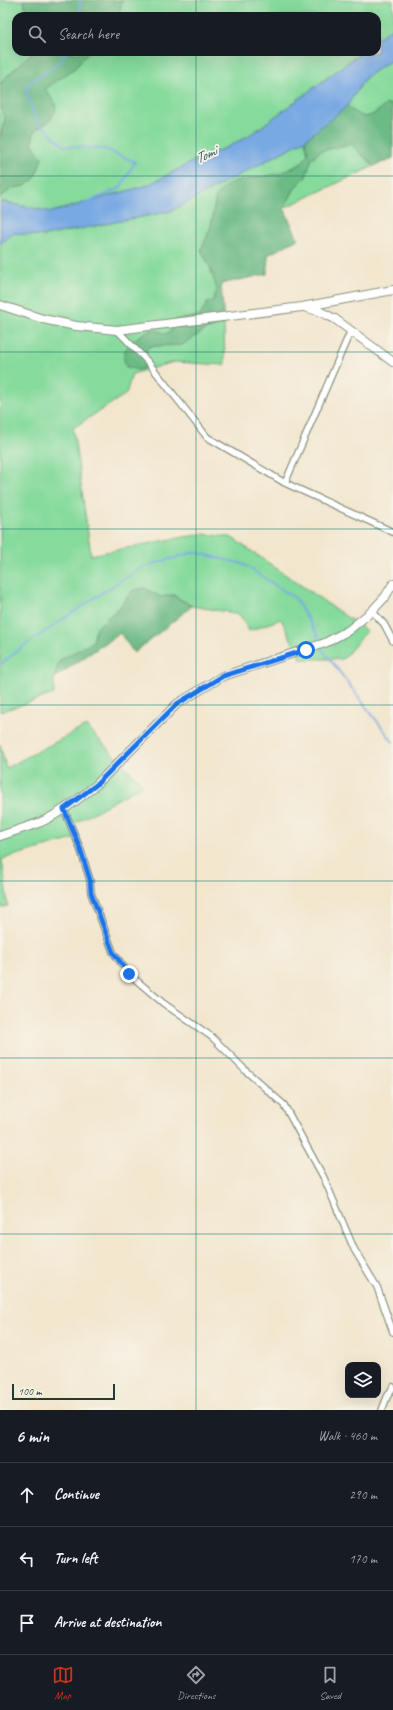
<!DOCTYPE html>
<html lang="en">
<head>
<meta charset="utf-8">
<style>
  :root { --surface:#171b24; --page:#242831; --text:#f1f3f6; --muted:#9ea1a6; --line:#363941; --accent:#c8321e }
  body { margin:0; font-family:Caveat,sans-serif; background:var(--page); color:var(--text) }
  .controls { position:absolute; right:12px; bottom:12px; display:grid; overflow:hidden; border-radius:8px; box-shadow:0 4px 16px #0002 }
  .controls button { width:36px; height:36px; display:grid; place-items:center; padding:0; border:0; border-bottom:1px solid var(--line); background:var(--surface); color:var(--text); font:20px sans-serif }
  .scale { position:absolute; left:12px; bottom:10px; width:103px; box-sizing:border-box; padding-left:4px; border:2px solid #1f3d34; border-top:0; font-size:11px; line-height:14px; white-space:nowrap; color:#1f3d34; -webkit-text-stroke:3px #f7f3e8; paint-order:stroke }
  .stop { position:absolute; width:12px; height:12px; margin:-9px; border:3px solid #1a73e8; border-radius:50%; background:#fff }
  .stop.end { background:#1a73e8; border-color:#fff; box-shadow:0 1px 4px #0008 }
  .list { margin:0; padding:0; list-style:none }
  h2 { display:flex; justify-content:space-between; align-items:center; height:52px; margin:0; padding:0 16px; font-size:17px }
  h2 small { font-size:13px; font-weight:400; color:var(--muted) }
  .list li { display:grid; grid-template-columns:26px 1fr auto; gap:12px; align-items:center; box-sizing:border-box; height:64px; padding:0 16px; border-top:1px solid var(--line) }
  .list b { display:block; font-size:15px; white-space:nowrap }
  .list em { font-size:13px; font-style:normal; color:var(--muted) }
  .icon { flex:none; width:22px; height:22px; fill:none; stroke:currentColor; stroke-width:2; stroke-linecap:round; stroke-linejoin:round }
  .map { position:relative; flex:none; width:393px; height:1410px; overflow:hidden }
  .search { position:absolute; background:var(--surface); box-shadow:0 4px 16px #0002; left:12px; right:12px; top:12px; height:44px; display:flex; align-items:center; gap:10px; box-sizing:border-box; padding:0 14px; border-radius:12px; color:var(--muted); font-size:15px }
  .sheet { height:244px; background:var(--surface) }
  nav { display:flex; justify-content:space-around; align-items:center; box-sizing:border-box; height:56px; border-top:1px solid var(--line); background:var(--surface); font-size:11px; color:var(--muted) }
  nav a { display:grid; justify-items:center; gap:2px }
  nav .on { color:var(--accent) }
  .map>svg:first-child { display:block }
  .green { fill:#85da9c; stroke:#528c68 }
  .forest { fill:#6cba84; stroke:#467c5c }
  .water { fill:#79a9e3; stroke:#4c738c }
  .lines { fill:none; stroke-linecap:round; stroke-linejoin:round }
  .stream { stroke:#79a9e3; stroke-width:2 }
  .street-casing { stroke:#889280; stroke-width:8 }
  .primary-casing { stroke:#889280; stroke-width:10 }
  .street { stroke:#fff; stroke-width:5.5 }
  .primary { stroke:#fff; stroke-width:8 }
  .route { stroke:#1a73e8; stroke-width:5 }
  .grid { fill:none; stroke:#0f766e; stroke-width:1; stroke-opacity:0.55 }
  .labels { text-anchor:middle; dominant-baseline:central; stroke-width:3.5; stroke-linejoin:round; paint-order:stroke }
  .water-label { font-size:15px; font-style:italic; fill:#365860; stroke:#f7f3e8 }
</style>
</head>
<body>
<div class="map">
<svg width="393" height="1410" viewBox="0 0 393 1410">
  <rect width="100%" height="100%" fill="#f7f3e8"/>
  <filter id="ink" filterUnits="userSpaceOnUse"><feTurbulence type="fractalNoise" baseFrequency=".025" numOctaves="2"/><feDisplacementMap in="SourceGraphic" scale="8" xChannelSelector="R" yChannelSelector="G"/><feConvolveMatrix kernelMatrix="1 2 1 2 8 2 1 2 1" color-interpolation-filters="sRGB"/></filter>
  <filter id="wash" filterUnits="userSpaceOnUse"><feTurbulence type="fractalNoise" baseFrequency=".012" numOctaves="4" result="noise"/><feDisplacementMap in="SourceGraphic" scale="16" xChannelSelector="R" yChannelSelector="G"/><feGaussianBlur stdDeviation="0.9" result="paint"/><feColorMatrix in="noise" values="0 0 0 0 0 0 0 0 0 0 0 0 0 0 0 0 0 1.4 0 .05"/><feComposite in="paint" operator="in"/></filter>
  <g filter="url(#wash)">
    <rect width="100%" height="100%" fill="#f2e6cd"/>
    <!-- green -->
    <path class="green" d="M0,0h24l3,16h-11v36h17l-28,26 -5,7z
      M123,0h270v27l-16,12v-23h-259z
      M89,52h273l-109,81 -25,14 -28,11 -52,27 -96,27 -49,-10 -3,1v-6l13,-9 12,-2 10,-8 7,-20 -10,-15 2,-12 16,-10 5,-17 -10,-15 29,-20z
      M393,59v46l-6,-1c-19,14 -21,19 -40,2l19,-29z
      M0,104l5,15 -5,19z
      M305,140l3,14 -7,10 -22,10 -44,7 -19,15 -5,31 -10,23 9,17 8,23 -5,11 -6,2 -7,13 -34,19 -12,-5 -30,33 2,3 12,4 6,-2 2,-19 5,-3 31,-1 25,-16 17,-5 1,41 -51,-3 -42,12 -6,20 -53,34 18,127 75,-15 37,-6 28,3 136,94 -24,28h-42l-20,-40 -32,12 -10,-17 -47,-8 -19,-11 -12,2 -17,-9 -12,3 -12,16 -24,21 -3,14 -33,18 -6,18v16l-54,18v-468l14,-11 30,3 127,-25z
      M351,144l23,22 -90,42 12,-22 10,-9 5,-18 9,-8z
      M86,726l57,59 -70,39 4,14 -75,21 6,47 -8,2v-164l6,24z"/>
    <!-- forest -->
    <path class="forest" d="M24,0h99l-5,16h-91z
      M33,52h56l-15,17 -29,20c3,4 6,9 9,13 7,13 -11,23 -20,29l-2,12 10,15 -7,20 -10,8 -12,2 -13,9v-59l5,-19 -5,-15v-19l5,-7z
      M387,104l6,1v53l-19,8 -23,-22 -31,7 -9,8 -5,18 -10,9 -12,22 14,31 -30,16 -1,19 -46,10 3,40 -17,5 -25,16 -31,1 -5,3 -2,19 -6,2 -12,-3c-2,-5 -3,-11 -1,-16 2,-7 21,-22 29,-21 4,0 8,3 12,4l5,-3 5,-11 24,-4 7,-13 6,-2 4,-11 -7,-23 -9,-17 10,-23 5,-31 8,-9 11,-6 44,-7 22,-10 7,-10 -3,-14 42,-34c19,17 22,12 40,-2z
      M144,588l17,9 12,-2 19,11 -58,47 -14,-20 -66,45 6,-18 33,-18 3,-14 24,-21 12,-16z"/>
    <!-- water -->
    <path class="water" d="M393,27v32l-27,18 -19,29 -42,34 -134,71 -127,25 -30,-3 -14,11v-41l3,-1 49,10 96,-27 52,-27 28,-11 25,-14 109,-81h15v-13z"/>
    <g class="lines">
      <!-- stream -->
      <path class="stream" d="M80,16v-16
        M66,52l-7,11 -33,22 2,13 9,23 27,25 41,3 30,13 -15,26 -34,15
        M322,649l71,93
        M0,665l21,-17 82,-56 40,-25 51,-15 49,12 52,34 24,40"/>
    </g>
  </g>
  <g filter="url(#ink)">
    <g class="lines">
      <defs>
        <path id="street" d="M117,330l31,32 59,75 78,46 108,49
          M285,483l66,-153
          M372,611l12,13 9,17
          M64,809l16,39 10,32 1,13 22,59 16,22 34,29 49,34 34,34 38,34 40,73 30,71 23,38 16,45
          M382,1410l5,-13 6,-10"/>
        <path id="primary" d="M0,305l43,14 33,7 41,4 185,-23 91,-17
          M307,308l12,3 16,8 58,43
          M0,836c14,-5 28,-9 41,-14 20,-9 38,-23 55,-37l81,-81 46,-28 102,-33 24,-13 23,-19 13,-14 8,-13"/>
      </defs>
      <!-- street casing -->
      <use href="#street" class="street-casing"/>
      <!-- primary casing -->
      <use href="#primary" class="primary-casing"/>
      <!-- street -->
      <use href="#street" class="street"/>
      <!-- primary -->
      <use href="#primary" class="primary"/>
    </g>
  </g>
  <g class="lines" filter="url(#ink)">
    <!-- route -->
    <path class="route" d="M129,974l-16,-22 -22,-59 -1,-13 -10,-32 -16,-39 32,-24 81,-81 46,-28 83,-26"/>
  </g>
  <!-- grid -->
  <path class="grid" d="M196,0v16M196,52v1358M0,176h393M0,352h393M0,529h393M0,705h393M0,881h393M0,1058h393M0,1234h393"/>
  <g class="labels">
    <!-- water labels -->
    <g class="water-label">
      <text transform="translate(206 155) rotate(-26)">Tomi</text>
    </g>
  </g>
</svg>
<div class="controls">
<button><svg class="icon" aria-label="layers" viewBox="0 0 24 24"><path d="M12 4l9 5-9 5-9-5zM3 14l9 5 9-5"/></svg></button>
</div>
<div class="scale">100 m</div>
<div class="stop" style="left:306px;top:650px"></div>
<div class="stop end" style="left:129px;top:974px"></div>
<div class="search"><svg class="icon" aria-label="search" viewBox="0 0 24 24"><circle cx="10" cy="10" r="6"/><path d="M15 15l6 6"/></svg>Search here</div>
</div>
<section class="sheet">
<h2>6 min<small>Walk · 460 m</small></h2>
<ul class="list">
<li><svg class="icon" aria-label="ahead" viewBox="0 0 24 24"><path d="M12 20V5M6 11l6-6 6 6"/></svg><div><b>Continue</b></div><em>290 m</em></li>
<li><svg class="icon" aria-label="left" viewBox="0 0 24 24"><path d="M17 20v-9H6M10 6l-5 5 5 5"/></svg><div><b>Turn left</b></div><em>170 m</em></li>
<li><svg class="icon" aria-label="arrive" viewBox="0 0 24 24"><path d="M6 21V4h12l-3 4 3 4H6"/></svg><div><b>Arrive at destination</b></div></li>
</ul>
</section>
<nav>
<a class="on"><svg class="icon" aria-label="map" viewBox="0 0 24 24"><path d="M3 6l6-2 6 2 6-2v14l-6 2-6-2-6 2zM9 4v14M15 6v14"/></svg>Map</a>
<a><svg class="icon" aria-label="directions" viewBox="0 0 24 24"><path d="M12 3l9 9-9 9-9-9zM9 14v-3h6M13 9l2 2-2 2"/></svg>Directions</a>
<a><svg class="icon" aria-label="saved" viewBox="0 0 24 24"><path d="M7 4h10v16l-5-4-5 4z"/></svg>Saved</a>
</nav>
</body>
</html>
